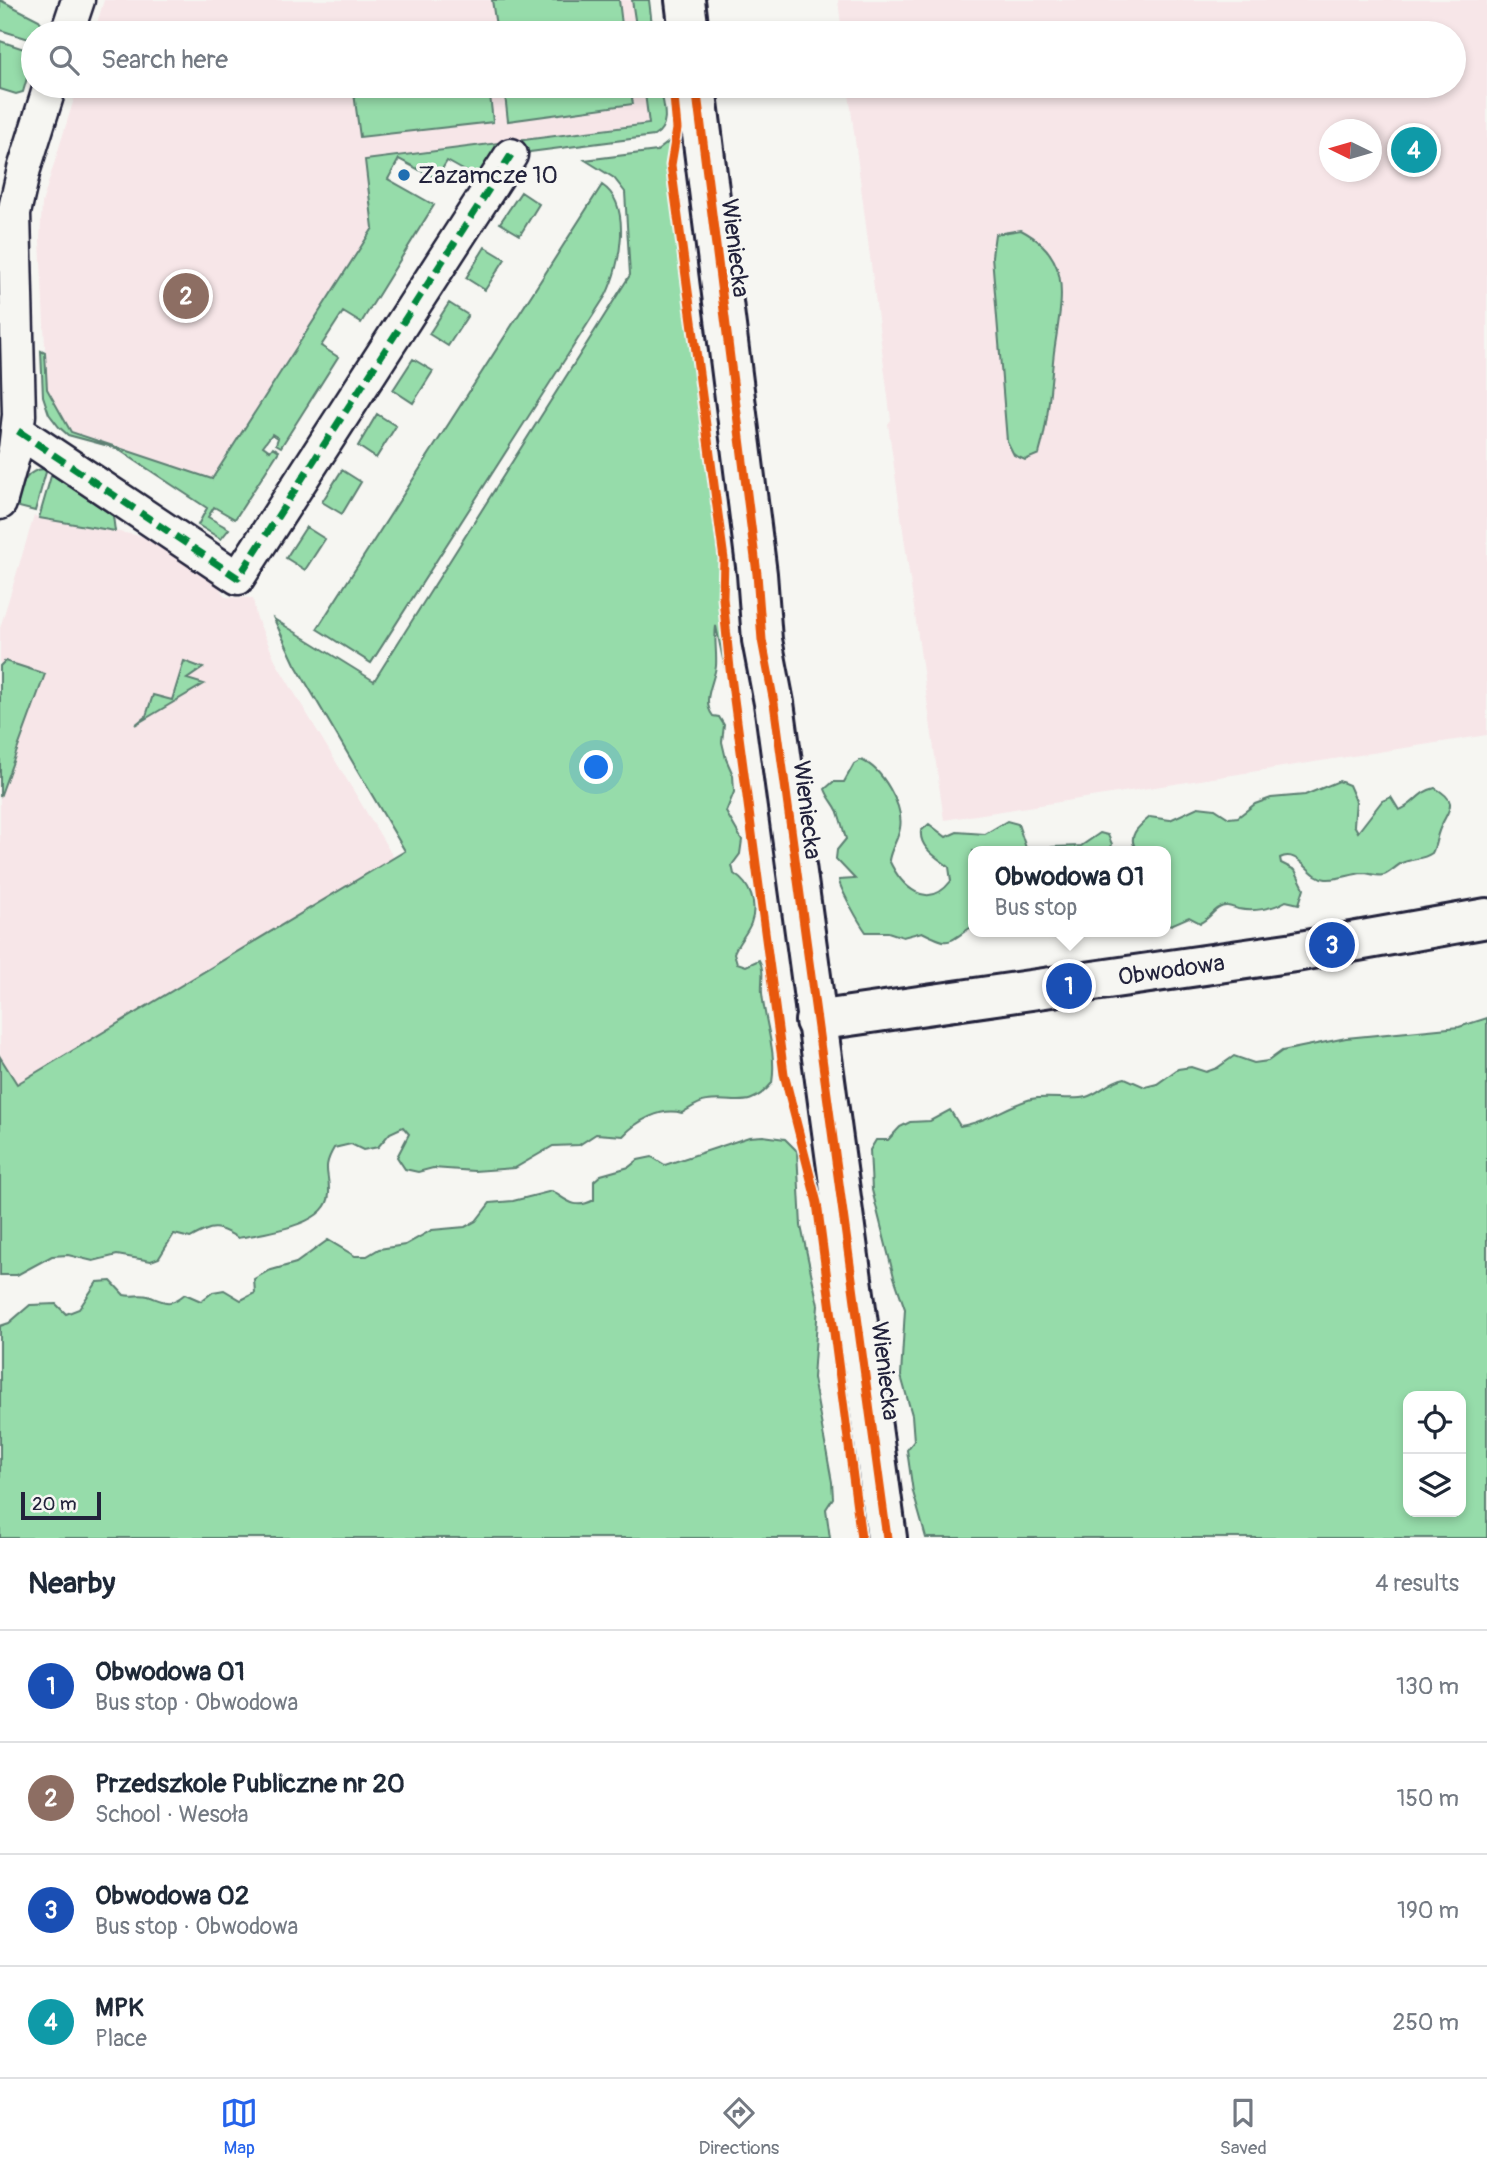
<!DOCTYPE html>
<html lang="en">
<head>
<meta charset="utf-8">
<style>
  :root { --surface:#fff; --page:#f2f2f3; --text:#1f2937; --muted:#747a83; --line:#e0e1e3; --accent:#2563eb }
  body { margin:0; font-family:Pangolin,sans-serif; background:var(--page); color:var(--text) }
  .controls { position:absolute; right:21px; bottom:21px; display:grid; overflow:hidden; border-radius:14px; box-shadow:0 4px 10px #0003 }
  .controls button { width:63px; height:63px; display:grid; place-items:center; padding:0; border:0; border-bottom:2px solid var(--line); background:var(--surface); color:var(--text); font:35px sans-serif }
  .compass { position:absolute; left:1319px; top:119px; width:63px; height:63px; border-radius:50%; background:var(--surface); box-shadow:0 4px 10px #0003; rotate:275deg }
  .scale { position:absolute; left:21px; bottom:18px; width:80px; box-sizing:border-box; padding-left:7px; border:4px solid #22223b; border-top:0; font-size:19px; line-height:24px; white-space:nowrap; color:#22223b; -webkit-text-stroke:5px #f6f6f2; paint-order:stroke }
  .you { position:absolute; left:597px; top:768px; width:24px; height:24px; margin:-18px; border:5px solid #fff; border-radius:50%; background:#1a73e8; box-shadow:0 0 0 10px #1a73e833 }
  .badge { display:grid; place-items:center; width:46px; height:46px; border-radius:50%; background:var(--accent); color:#fff; font-size:23px; font-weight:700 }
  .pin { position:absolute; translate:-50% -50%; border:4px solid #fff; box-shadow:0 2px 7px #0006 }
  .popup { position:absolute; left:968px; top:846px; width:203px; height:91px; box-sizing:border-box; display:grid; place-content:center; border-radius:14px; background:var(--surface); filter:drop-shadow(0 2px 5px #0005); font-size:23px; white-space:nowrap; color:var(--muted) }
  .popup b { font-size:26px; color:var(--text) }
  .popup::after { content:''; position:absolute; left:50%; top:100%; margin-left:-14px; border:14px solid transparent; border-top-color:var(--surface) }
  .list { margin:0; padding:0; list-style:none }
  h2 { display:flex; justify-content:space-between; align-items:center; height:91px; margin:0; padding:0 28px; font-size:30px }
  h2 small { font-size:23px; font-weight:400; color:var(--muted) }
  .list li { display:grid; grid-template-columns:46px 1fr auto; gap:21px; align-items:center; box-sizing:border-box; height:112px; padding:0 28px; border-top:2px solid var(--line) }
  .list b { display:block; font-size:26px; white-space:nowrap }
  .list p { margin:0; font-size:23px; white-space:nowrap; color:var(--muted) }
  .list em { font-size:23px; font-style:normal; color:var(--muted) }
  .icon { flex:none; width:38px; height:38px; fill:none; stroke:currentColor; stroke-width:2; stroke-linecap:round; stroke-linejoin:round }
  .map { position:relative; flex:none; width:1487px; height:1538px; overflow:hidden }
  .search { position:absolute; background:var(--surface); box-shadow:0 4px 10px #0003; left:21px; right:21px; top:21px; height:77px; display:flex; align-items:center; gap:18px; box-sizing:border-box; padding:0 24px; border-radius:38px; color:var(--muted); font-size:26px }
  .sheet { height:539px; background:var(--surface) }
  nav { display:flex; justify-content:space-around; align-items:center; box-sizing:border-box; height:98px; border-top:2px solid var(--line); background:var(--surface); font-size:19px; color:var(--muted) }
  nav a { display:grid; justify-items:center; gap:4px }
  nav .on { color:var(--accent) }
  .map>svg:first-child { display:block }
  .built { fill:#f7e6e8; fill-rule:evenodd }
  .green { fill:#96dcaa; stroke:#5c7f72; stroke-width:2; fill-rule:evenodd }
  .lines { fill:none; stroke-linecap:round; stroke-linejoin:round }
  .street-casing { stroke:#22223b; stroke-width:37 }
  .secondary-casing { stroke:#22223b; stroke-width:44 }
  .street { stroke:#f6f6f2; stroke-width:32 }
  .secondary { stroke:#f6f6f2; stroke-width:38 }
  .quiet { stroke:#00873e; stroke-width:7; stroke-dasharray:14 7; stroke-linecap:butt }
  .cycleway-casing { stroke:#f6f6f2; stroke-width:13 }
  .cycleway { stroke:#e8590c; stroke-width:9 }
  .poi-dot { fill:#1f6fb2; stroke:#f6f6f2; stroke-width:2.5 }
  .labels { text-anchor:middle; dominant-baseline:central; stroke-width:7; stroke-linejoin:round; paint-order:stroke }
  .poi-label { font-size:24px; fill:#22223b; stroke:#f6f6f2; text-anchor:start }
  .street-label { font-size:24px; fill:#22223b; stroke:#f6f6f2 }
</style>
</head>
<body>
<div class="map">
<svg width="1487" height="1538" viewBox="0 0 1487 1538">
  <rect width="100%" height="100%" fill="#f6f6f2"/>
  <filter id="ink" filterUnits="userSpaceOnUse"><feTurbulence type="fractalNoise" baseFrequency=".0143" numOctaves="2"/><feDisplacementMap in="SourceGraphic" scale="14" xChannelSelector="R" yChannelSelector="G"/><feConvolveMatrix kernelMatrix="1 2 1 2 8 2 1 2 1" color-interpolation-filters="sRGB"/></filter>
  <g filter="url(#ink)">
    <!-- built -->
    <path class="built" d="M104,0h528l5,33h-543z
      M838,0h649v735l-543,85 -56,-396 3,-4 -43,-334h606v-53h-612zM1330,130h42v42h-42z
      M78,86h566l5,37 -284,37 8,68 -161,251 -141,-47 -24,-43 -7,-149 2,-37z
      M34,516l123,23 61,46 7,12 28,1 3,18 21,48 117,194 -378,226 -16,-27v-260l45,-123 -39,-13 -6,5v-38z"/>
    <!-- green -->
    <path class="green" d="M0,0l39,20 5,7 -2,6h-9l-1,7 -32,-10z
      M492,0h127l4,33h-126z
      M632,0h17l4,33h-16z
      M0,41l30,10 3,6 -10,35 -7,2 -16,-5z
      M353,86h136l4,36 -133,15z
      M504,86h126l3,18 -125,17z
      M644,86h16c3,17 12,40 -6,50l-124,16 -8,10 -41,18 -34,-19 -11,18 -37,-20 -11,20 46,26 -73,118 -18,-11 -22,34 17,11 -57,90 -5,-3 2,-6 -6,-4 -9,12 7,5 3,-4 6,4 -44,68 -21,-12 -6,10 21,12 -8,10 -23,-14 9,-17 -91,-60 -48,-13 -9,-8 -10,-13 -6,-18 -2,-45 4,2 2,36 24,43 141,47 161,-251 -8,-68 284,-36z
      M670,141l-3,30 52,391 6,107 -9,-43c-2,13 1,27 0,40 -2,17 -15,35 -3,50l6,1 5,8 -2,17 4,17 7,16 1,17 -8,20 16,28 -2,14 -8,11 2,9c16,10 24,30 17,49 -4,11 -13,19 -17,30l3,10 9,3 13,-6c6,9 2,23 3,33 3,31 15,58 10,90 -23,28 -36,14 -65,18 -9,1 -18,8 -25,12 -21,-6 -45,8 -59,23l-27,-2 -17,11 -26,1 -38,22 -41,3 -41,-3 -15,4 -13,-3 -8,-12 12,-23 -6,-7 -13,6 -12,14 -15,3 -12,-6 -17,4c-13,22 -4,24 -5,46 -1,32 -66,39 -91,44 -23,-14 -25,-12 -48,0l-16,-4 -15,24 -8,3 -34,-6 -24,6 -25,-6 -16,1 -35,19h-17v-218l17,27 388,-233 -110,-187 -21,-45 100,62 256,-406 -5,-83 -11,-14 -29,-18 72,-9z
      M602,185c31,20 18,82 4,110l-235,368 -54,-34z
      M521,192l18,12 -19,31 -20,-12z
      M1021,230c54,28 40,72 33,122 -4,35 -5,68 -15,102l-14,6 -11,-5 -7,-14 -15,-185 3,-22z
      M485,247l20,12 -20,31 -19,-12z
      M449,303l19,12 -20,31 -19,-12z
      M413,359l20,12 -20,32 -20,-13z
      M377,414l19,12 -20,32 -18,-12z
      M44,469l2,3 -11,39 -16,-4 -2,-4c5,-16 7,-33 27,-34z
      M342,470l19,12 -19,32 -20,-12z
      M55,475l58,41 2,15 -76,-13 12,-42z
      M306,527l19,12 -20,31 -19,-12z
      M5,661l40,13 -45,123v-131z
      M184,661l19,7 -16,11 17,5 -69,41 11,-9 7,-21 19,5z
      M861,760c21,8 43,46 39,68 -2,12 -9,20 -11,32 12,26 38,52 62,21l-2,-14c-11,-9 -30,-19 -28,-36l8,-7 17,13 11,-5 28,2 22,-13 11,3 9,27h-54v75c-27,17 -21,21 -51,6l-19,5 -15,-5h-22c-6,-8 -27,-45 -27,-52l16,-1 -19,-20 1,-9 9,-11c-1,-3 -7,-26 -9,-29 -3,-7 -9,-12 -12,-21l8,-7h11l10,-18z
      M1339,781l10,4 7,16 -2,24 4,7 24,-31 9,-4 8,13c15,-4 18,-18 36,-22 27,15 11,23 4,43 -3,7 -3,15 -7,22 -10,7 -19,5 -30,10 -6,3 -11,9 -18,12 -7,2 -14,-2 -21,-2 -13,1 -24,7 -37,6 -18,-1 -27,-31 -46,-21l1,5 14,7 9,18 -5,16 -13,-3c-13,8 -33,11 -48,8 -4,-1 -7,-3 -11,-3 -11,-1 -17,13 -27,17l-11,-6 -18,8 -6,-3v-71h-27c-13,-14 1,-25 12,-34l20,3 28,-13 17,2 14,9 9,-1 17,-13 16,-6 34,-3z
      M1100,833l8,2 4,9 -2,7h-65l7,-4 29,-1z
      M1487,1018v520h-561l-13,-46 -6,-42 7,-9 -2,-26 -11,-39 4,-67 -11,-32 -22,-87 -2,-40 6,-10h12l12,-13 10,-5 20,-1 20,-11 10,16c24,-3 47,-20 71,-27 17,-4 41,2 55,-2 12,-3 23,-16 39,-19l20,9 12,-3 21,-15 13,-2 15,5 11,-4 17,-12 20,7 14,-2 14,-10 64,-13 113,-11zM1408,1396h53v116h-53z
      M763,1136l22,3 12,12 4,75 17,79 -5,73 19,104 1,16 -7,11 4,29h-830v-212l9,-3 21,-18 26,-1 10,10 13,-5 18,-27 14,-1 13,14c8,2 16,-1 24,1 17,6 21,11 37,-2l16,7 12,-9 11,-2 17,10 14,-7 -1,-14 14,-8 28,-8 32,-23 27,16h12l12,-7 26,-4 27,-15 33,-3 11,-6 14,-18 23,-2 39,-10c16,10 23,19 42,9v-19l7,-6 28,-8 9,-7 14,-3 13,8 84,-28z"/>
    <g class="lines">
      <defs>
        <path id="street" d="M67,33l11,-33
          M18,431l220,147 273,-423
          M0,503l15,-54 4,-34 -5,-202 10,-44 26,-83"/>
        <g id="secondary">
          <path d="M685,0l4,33"/>
          <path d="M696,86l61,488 5,66 12,63c36,279 77,556 113,835"/>
          <path id="s1" d="M815,1021l480,-69 192,-34"/>
        </g>
      </defs>
      <!-- street casing -->
      <use href="#street" class="street-casing"/>
      <!-- secondary casing -->
      <use href="#secondary" class="secondary-casing"/>
      <!-- street -->
      <use href="#street" class="street"/>
      <!-- secondary -->
      <use href="#secondary" class="secondary"/>
      <!-- quiet -->
      <path class="quiet" d="M18,431l220,147 273,-423"/>
      <defs>
        <path id="cycleway" d="M673,86l4,43 -6,36 53,394 -1,39 7,71 54,405 33,129 44,335
          M696,86l61,488 5,66 12,63c36,279 77,556 113,835"/>
      </defs>
      <!-- cycleway casing -->
      <use href="#cycleway" class="cycleway-casing"/>
      <!-- cycleway -->
      <use href="#cycleway" class="cycleway"/>
    </g>
  </g>
  <!-- markers -->
  <circle class="poi-dot" cx="404" cy="175" r="7"/>
  <g class="labels">
    <!-- poi labels -->
    <g class="poi-label">
      <text x="418" y="175">Zazamcze 10</text>
    </g>
    <!-- street labels -->
    <g class="street-label">
      <text transform="translate(735 248) rotate(83)">Wieniecka</text>
      <text transform="translate(807 810) rotate(83)">Wieniecka</text>
      <text stroke="none"><textPath href="#s1" startOffset="360">Obwodowa</textPath></text>
      <text transform="translate(885 1371) rotate(83)">Wieniecka</text>
    </g>
  </g>
</svg>
<div class="controls">
<button><svg class="icon" aria-label="locate" viewBox="0 0 24 24"><circle cx="12" cy="12" r="6"/><path d="M12 2v4M12 18v4M2 12h4M18 12h4"/></svg></button>
<button><svg class="icon" aria-label="layers" viewBox="0 0 24 24"><path d="M12 4l9 5-9 5-9-5zM3 14l9 5 9-5"/></svg></button>
</div>
<svg class="compass" viewBox="-18 -18 36 36"><path d="M0-13l5 13h-10z" fill="#e53935"/><path d="M0 13l5-13h-10z" fill="#747a83"/></svg>
<div class="scale">20 m</div>
<div class="you"></div>
<div class="pin badge" style="left:1069px;top:986px;background:#1a4fb4">1</div>
<div class="popup"><b>Obwodowa 01</b>Bus stop</div>
<div class="pin badge" style="left:186px;top:296px;background:#8d6e63">2</div>
<div class="pin badge" style="left:1332px;top:945px;background:#1a4fb4">3</div>
<div class="pin badge" style="left:1414px;top:150px;background:#0f9aa8">4</div>
<div class="search"><svg class="icon" aria-label="search" viewBox="0 0 24 24"><circle cx="10" cy="10" r="6"/><path d="M15 15l6 6"/></svg>Search here</div>
</div>
<section class="sheet">
<h2>Nearby<small>4 results</small></h2>
<ul class="list">
<li><span class="badge" style="background:#1a4fb4">1</span><div><b>Obwodowa 01</b><p>Bus stop · Obwodowa</p></div><em>130 m</em></li>
<li><span class="badge" style="background:#8d6e63">2</span><div><b>Przedszkole Publiczne nr 20</b><p>School · Wesoła</p></div><em>150 m</em></li>
<li><span class="badge" style="background:#1a4fb4">3</span><div><b>Obwodowa 02</b><p>Bus stop · Obwodowa</p></div><em>190 m</em></li>
<li><span class="badge" style="background:#0f9aa8">4</span><div><b>MPK</b><p>Place</p></div><em>250 m</em></li>
</ul>
</section>
<nav>
<a class="on"><svg class="icon" aria-label="map" viewBox="0 0 24 24"><path d="M3 6l6-2 6 2 6-2v14l-6 2-6-2-6 2zM9 4v14M15 6v14"/></svg>Map</a>
<a><svg class="icon" aria-label="directions" viewBox="0 0 24 24"><path d="M12 3l9 9-9 9-9-9zM9 14v-3h6M13 9l2 2-2 2"/></svg>Directions</a>
<a><svg class="icon" aria-label="saved" viewBox="0 0 24 24"><path d="M7 4h10v16l-5-4-5 4z"/></svg>Saved</a>
</nav>
</body>
</html>
